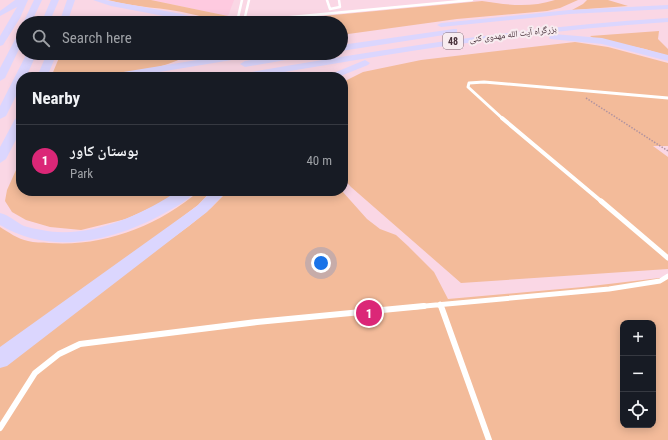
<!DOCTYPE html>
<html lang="en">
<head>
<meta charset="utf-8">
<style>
  :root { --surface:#171b24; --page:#20242c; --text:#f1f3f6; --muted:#9ea1a6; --line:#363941; --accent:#db2777 }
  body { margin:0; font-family:"Roboto Condensed","Noto Naskh Arabic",sans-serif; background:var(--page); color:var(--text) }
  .controls { position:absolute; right:12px; bottom:12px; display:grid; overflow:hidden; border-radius:8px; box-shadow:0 2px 10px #0003 }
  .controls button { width:36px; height:36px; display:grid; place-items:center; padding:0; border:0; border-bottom:1px solid var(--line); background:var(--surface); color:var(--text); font:20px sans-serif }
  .you { position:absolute; left:321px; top:263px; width:14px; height:14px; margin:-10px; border:3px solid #fff; border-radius:50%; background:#1a73e8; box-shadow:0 0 0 6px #1a73e833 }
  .badge { display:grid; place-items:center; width:26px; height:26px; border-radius:50%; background:var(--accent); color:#fff; font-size:13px; font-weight:700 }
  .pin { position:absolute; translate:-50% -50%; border:2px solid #fff; box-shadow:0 1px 4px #0006 }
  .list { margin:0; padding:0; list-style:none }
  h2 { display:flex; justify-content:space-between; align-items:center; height:52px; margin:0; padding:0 16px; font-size:17px }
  h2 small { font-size:13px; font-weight:400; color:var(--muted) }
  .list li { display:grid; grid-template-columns:26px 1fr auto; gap:12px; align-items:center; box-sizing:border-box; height:72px; padding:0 16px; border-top:1px solid var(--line) }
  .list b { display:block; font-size:15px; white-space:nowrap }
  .list p { margin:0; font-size:13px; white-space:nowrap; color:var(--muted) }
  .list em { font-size:13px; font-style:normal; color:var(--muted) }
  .icon { flex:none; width:22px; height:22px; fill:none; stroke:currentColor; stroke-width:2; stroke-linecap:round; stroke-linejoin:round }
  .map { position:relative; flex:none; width:668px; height:440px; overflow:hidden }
  .search { position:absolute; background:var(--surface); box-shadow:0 2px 10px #0003; left:16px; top:16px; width:332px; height:44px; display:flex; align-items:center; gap:10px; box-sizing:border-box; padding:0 14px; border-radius:22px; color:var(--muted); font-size:15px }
  .panel { position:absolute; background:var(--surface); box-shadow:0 2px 10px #0003; left:16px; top:72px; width:332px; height:124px; border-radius:16px }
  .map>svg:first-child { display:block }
  .built { fill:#fecae0 }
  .green { fill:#f3bb9a; fill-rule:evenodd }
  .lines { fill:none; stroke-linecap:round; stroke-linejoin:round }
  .path { stroke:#b1939f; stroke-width:1.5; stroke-dasharray:1.5 1.5; stroke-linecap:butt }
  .service-far4 { stroke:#fff; stroke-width:2.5 }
  .service-far3 { stroke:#fff; stroke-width:3 }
  .service-far2 { stroke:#fff; stroke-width:4 }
  .service-far1 { stroke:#fff; stroke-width:5 }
  .service { stroke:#fff; stroke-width:6 }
  .trunk { fill:#dbd6fe; fill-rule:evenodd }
  .labels { text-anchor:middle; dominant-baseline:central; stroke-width:4; stroke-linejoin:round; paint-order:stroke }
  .far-street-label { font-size:9px; fill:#49333c; stroke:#f8ecf0 }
  .shield { fill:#f8ecf0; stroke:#7e6a72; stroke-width:1 }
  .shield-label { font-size:10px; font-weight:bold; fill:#49333c }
</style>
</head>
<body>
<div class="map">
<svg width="668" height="440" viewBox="0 0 668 440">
  <rect width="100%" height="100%" fill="#fad7e5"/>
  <!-- built -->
  <path class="built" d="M151,0h83l-6,16z"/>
  <!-- green -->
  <path class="green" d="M108,0h43l77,16 6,7c-17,0 -27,-6 -43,-9 -27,-7 -56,-6 -83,-14z
    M555,0h23l-18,8 -13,3 -90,8 -116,16v-12h-91l232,-22c25,4 48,7 73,-1z
    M587,0h21l20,6 -56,4 11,-6z
    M659,31l-1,8 10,10v7l-23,-7 -52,-11 -3,-2z
    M575,42l33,5 60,16v83h-15l15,11v112l-207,14 -110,-96 -8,-9v-96l20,-10 58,-12z
    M61,53h130c-35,23 -99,24 -140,24z
    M21,159v32h158l-20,13 -33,15 -45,11 -31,-3 -24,-7 -14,-8 -7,-11 2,-11z
    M199,191h12l-13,14 -21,16 -177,130v-124c8,5 18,12 28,14 6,2 14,1 21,2 55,4 109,-17 150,-52z
    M228,191h114l25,28 13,10 16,6 12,11 26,26 14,27 135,-12 85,-10v163h-668v-76l189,-138 22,-18zM623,323h30v102h-30z"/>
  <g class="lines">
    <!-- path -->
    <path class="path" d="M586,98l82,53"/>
    <!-- service-far4 -->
    <path class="service-far4" d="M242,0l-5,22 235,-22
      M327,0l3,9 10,-2 -1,-7
      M244,21l5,-21"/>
    <!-- service-far3 -->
    <path class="service-far3" d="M503,119l-35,-32 1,-4 15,-1 184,16"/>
    <!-- service-far2 -->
    <path class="service-far2" d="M502,118l100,84"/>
    <!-- service-far1 -->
    <path class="service-far1" d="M601,201l67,57
      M440,304l1,3
      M414,307l195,-18 51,-8 8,-5"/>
    <!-- service -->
    <path class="service" d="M441,306l48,134
      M0,428l35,-55 24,-19 21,-10 177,-22 167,-16"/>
    <!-- trunk -->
    <path class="trunk" d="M15,0h13l-8,18 -17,27 -3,1v-10l17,-29 -17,9v-5z
      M34,0h8l-11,23h-8z
      M51,0h8l-10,23h-8z
      M67,0h8l-8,23h-8z
      M93,0h12l77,14 32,9h-13l-90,-17z
      M668,5v4l-99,5 -128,13 -4,-2 4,-2 128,-13z
      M148,18l16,1 4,2 -3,2h-54l4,-2z
      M668,18v4c-139,9 -275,31 -411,55h-22l5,-3c142,-25 284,-47 428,-56z
      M454,29h3v4l-116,18v-6z
      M20,30h3v11l-18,37 -5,3v-13z
      M553,34l49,4 66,17v6l-66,-17 -52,-5 -1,-2z
      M27,53h10l-11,24h-5v9l-15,30 -6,3v-13z
      M47,53h10l-10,24h-10z
      M240,53h21l-5,3 -127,21h-23l5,-3z
      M293,53h21l-5,3 -64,11 -5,-3 5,-3z
      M365,60l5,3 -2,2 -30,12h-14z
      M21,116v14l-15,29 -6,4v-16l15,-28z
      M178,191h17c-6,10 -22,17 -32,23 -50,27 -112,42 -163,11v-12c9,2 16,9 24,13 6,2 13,3 18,4 45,10 100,-15 136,-39z
      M212,191h15l-20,21 -200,154 -7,2v-21l197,-141z"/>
  </g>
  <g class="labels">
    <!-- far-street labels -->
    <g class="far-street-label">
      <text transform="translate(513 34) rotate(-7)">بزرگراه آیت الله مهدوی کنی</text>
    </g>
    <!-- shield labels -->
    <rect class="shield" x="443" y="33" width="20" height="16" rx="3"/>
    <g class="shield-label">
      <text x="453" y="41">48</text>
    </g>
  </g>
</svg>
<div class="controls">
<button>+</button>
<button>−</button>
<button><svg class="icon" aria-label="locate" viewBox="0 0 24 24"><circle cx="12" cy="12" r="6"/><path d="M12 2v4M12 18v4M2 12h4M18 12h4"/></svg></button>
</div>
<div class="you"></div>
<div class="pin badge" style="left:369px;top:313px">1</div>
<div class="search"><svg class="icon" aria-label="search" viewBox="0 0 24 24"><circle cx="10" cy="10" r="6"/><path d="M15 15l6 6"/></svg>Search here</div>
<section class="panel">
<h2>Nearby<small></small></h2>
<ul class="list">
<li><span class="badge">1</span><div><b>بوستان کاور</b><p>Park</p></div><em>40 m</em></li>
</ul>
</section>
</div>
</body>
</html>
